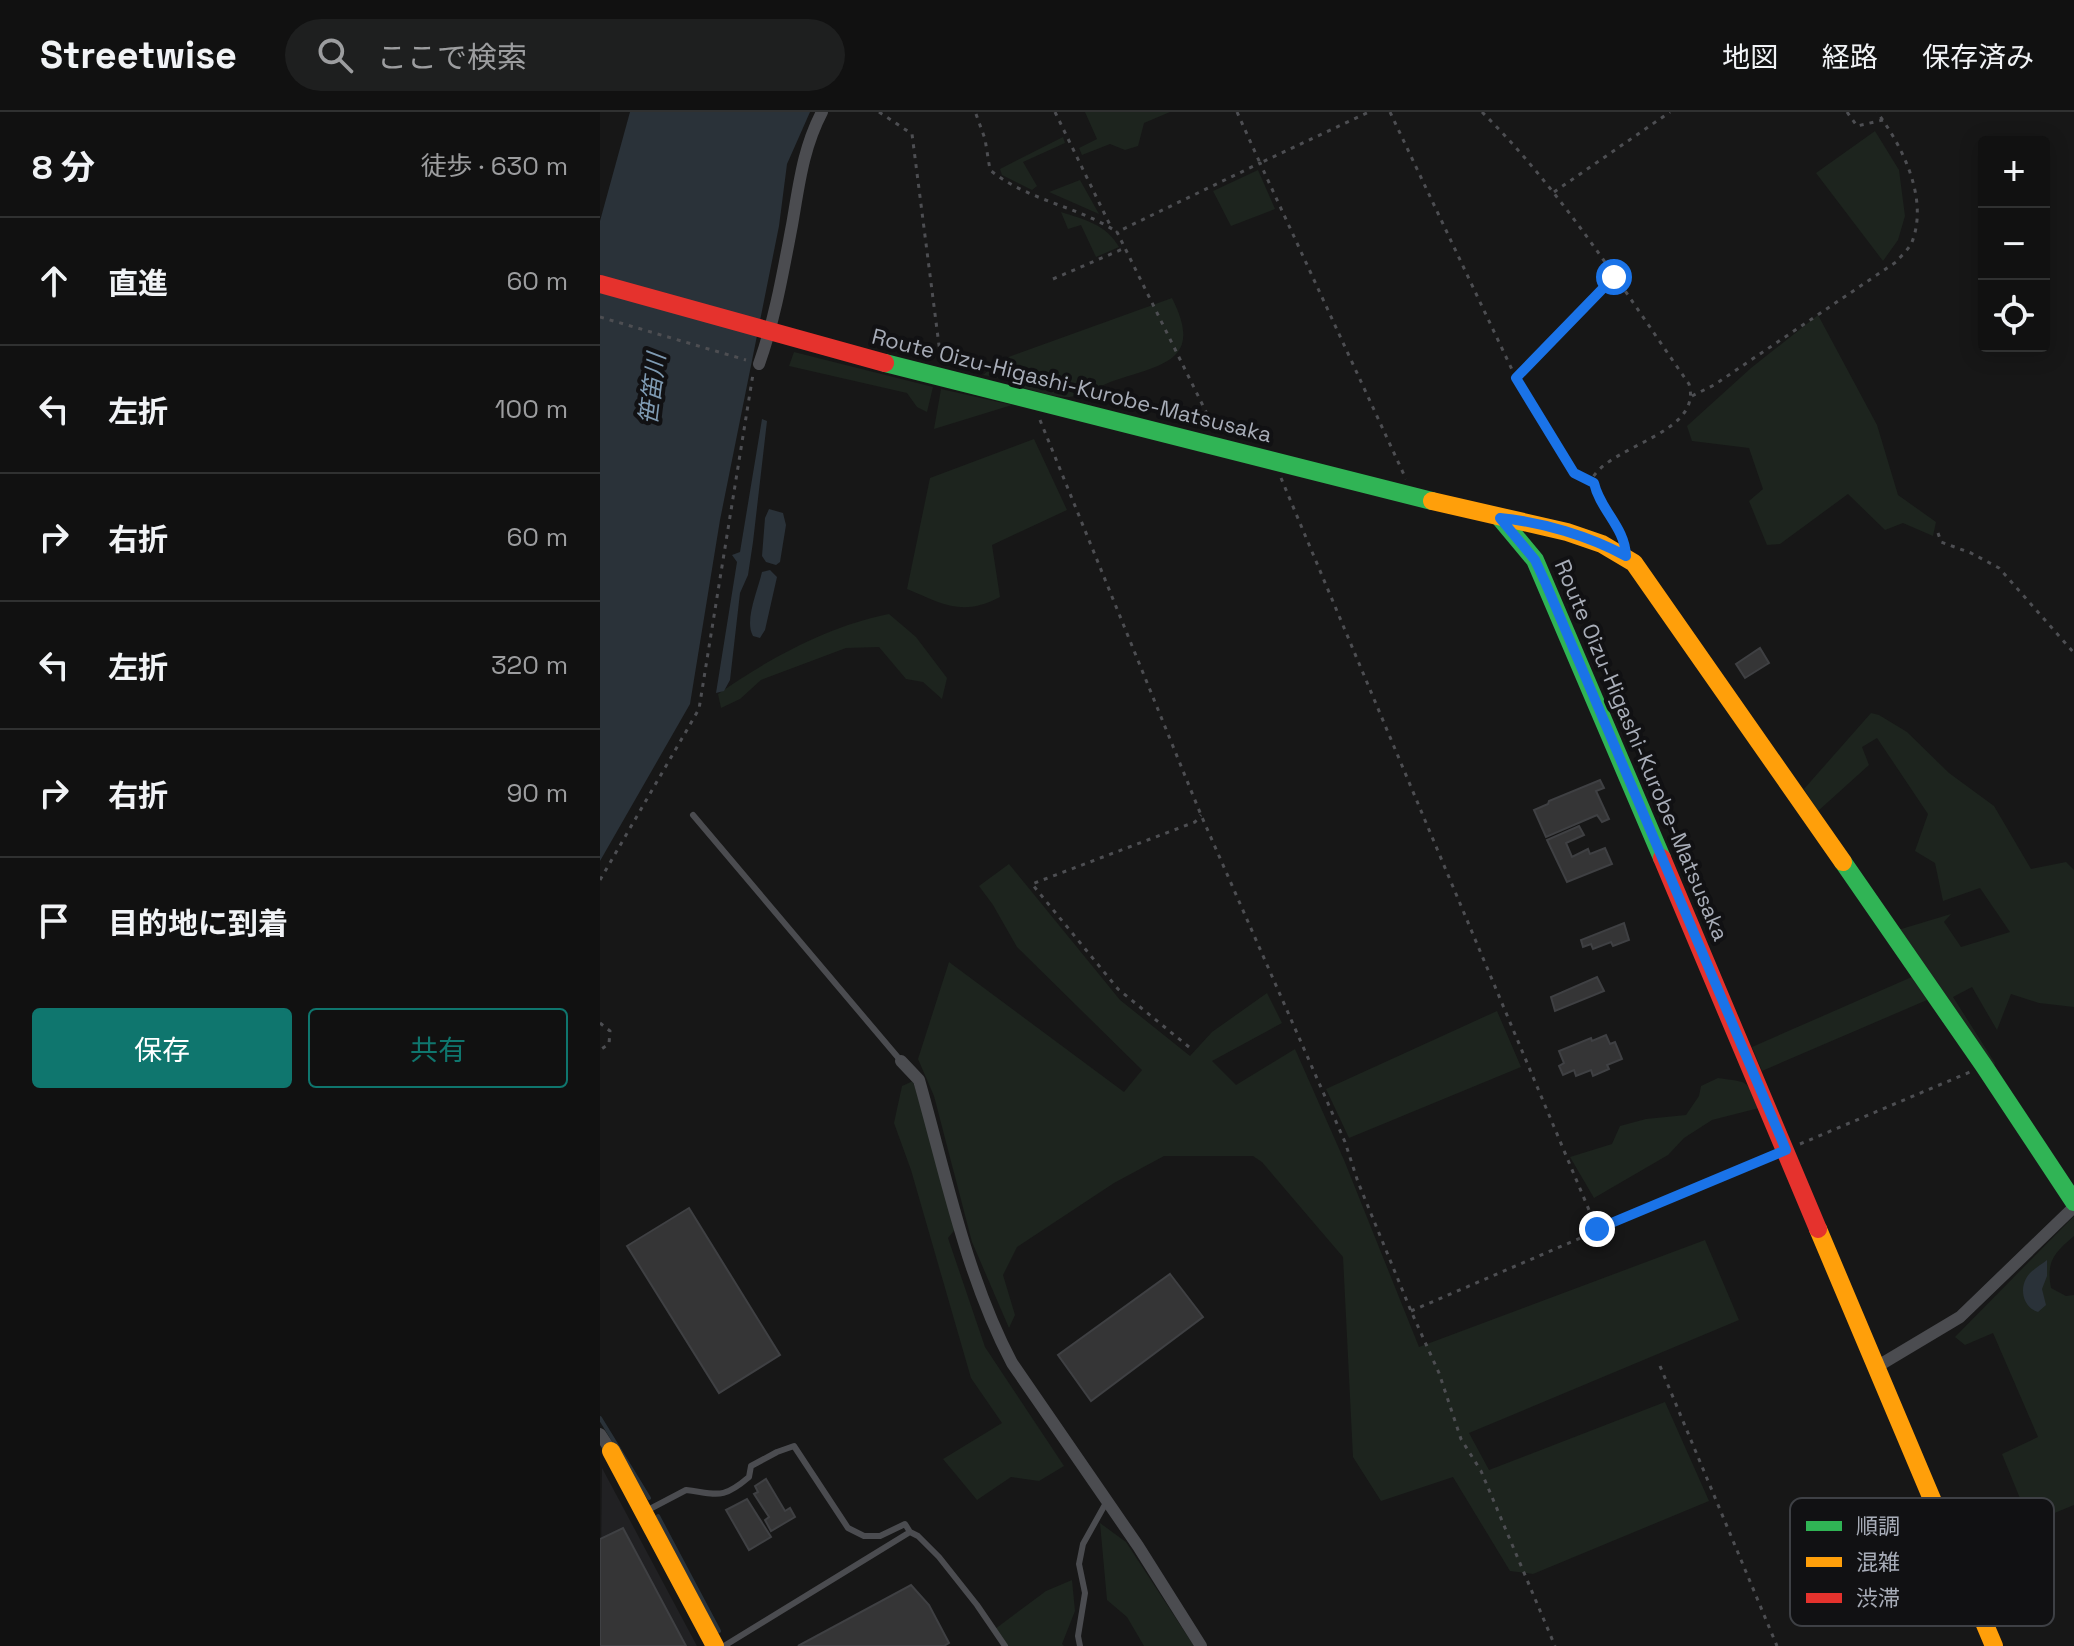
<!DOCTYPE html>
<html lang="ja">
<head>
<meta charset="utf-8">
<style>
  :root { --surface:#111; --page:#1e1f1f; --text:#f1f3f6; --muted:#9c9d9f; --line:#303131; --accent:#0f766e }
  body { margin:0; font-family:"Space Grotesk","Noto Sans JP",sans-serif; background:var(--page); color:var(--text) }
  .controls { position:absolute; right:24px; top:24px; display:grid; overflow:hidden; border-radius:8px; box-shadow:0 4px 20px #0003 }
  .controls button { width:72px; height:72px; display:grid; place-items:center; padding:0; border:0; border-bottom:2px solid var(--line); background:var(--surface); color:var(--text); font:40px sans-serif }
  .stop { position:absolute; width:24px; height:24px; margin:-18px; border:6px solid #1a73e8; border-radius:50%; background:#fff }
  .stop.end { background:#1a73e8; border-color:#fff; box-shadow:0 2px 8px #0008 }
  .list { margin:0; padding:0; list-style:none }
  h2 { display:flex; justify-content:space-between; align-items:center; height:104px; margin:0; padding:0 32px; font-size:34px }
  h2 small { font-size:26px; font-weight:400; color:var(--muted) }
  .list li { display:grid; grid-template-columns:52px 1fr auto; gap:24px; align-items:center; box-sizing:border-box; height:128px; padding:0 32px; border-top:2px solid var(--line) }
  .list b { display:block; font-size:30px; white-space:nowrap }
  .list em { font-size:26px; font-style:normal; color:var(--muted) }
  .actions { display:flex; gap:16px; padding:24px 32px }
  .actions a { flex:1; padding:18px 0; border:2px solid var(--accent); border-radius:8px; text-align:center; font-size:28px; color:var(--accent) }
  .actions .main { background:var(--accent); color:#fff }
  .icon { flex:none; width:44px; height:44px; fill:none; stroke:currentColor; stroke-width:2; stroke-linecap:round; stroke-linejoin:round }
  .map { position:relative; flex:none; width:1474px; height:1534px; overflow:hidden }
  header { display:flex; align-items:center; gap:48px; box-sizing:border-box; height:112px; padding:0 40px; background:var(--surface); border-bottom:2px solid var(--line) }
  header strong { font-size:38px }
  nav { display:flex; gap:44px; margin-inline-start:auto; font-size:28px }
  .search { width:560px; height:72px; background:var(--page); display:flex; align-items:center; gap:20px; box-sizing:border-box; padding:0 28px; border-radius:44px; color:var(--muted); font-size:30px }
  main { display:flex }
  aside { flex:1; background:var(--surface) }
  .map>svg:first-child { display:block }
  .built { fill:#212123 }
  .green { fill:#1d241e }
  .water { fill:#2a3239 }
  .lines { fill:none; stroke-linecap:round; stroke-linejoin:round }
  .stream { stroke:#2a3239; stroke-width:4 }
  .building { fill:#353536; stroke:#3f4043; stroke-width:2 }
  .path { stroke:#4d4e52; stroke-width:3; stroke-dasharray:4 6; stroke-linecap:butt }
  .lane { stroke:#4b4c50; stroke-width:6 }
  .street { stroke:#4b4c50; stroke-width:12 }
  .fast { stroke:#30b455; stroke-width:18 }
  .slow { stroke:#ff9f0a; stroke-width:18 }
  .jam { stroke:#e5322d; stroke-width:18 }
  .route { stroke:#1a73e8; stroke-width:10 }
  .labels { text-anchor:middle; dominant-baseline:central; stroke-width:8; stroke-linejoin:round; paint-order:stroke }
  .street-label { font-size:22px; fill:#a8adb8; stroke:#111113 }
  .water-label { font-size:24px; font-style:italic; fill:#7f9bb3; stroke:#111113 }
  .key { fill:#111113; stroke:#3e4045; stroke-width:2 }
  .key-label { font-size:22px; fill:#a8adb8 }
</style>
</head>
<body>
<header>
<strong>Streetwise</strong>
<div class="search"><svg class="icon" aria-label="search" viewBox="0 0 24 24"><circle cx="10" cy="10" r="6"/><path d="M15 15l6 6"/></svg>ここで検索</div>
<nav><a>地図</a><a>経路</a><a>保存済み</a></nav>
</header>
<main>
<aside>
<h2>8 分<small>徒歩 · 630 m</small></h2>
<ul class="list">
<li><svg class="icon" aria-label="ahead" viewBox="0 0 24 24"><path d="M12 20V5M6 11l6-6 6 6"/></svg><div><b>直進</b></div><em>60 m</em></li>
<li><svg class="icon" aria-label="left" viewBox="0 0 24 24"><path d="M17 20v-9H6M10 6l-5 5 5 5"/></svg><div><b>左折</b></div><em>100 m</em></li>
<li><svg class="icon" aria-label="right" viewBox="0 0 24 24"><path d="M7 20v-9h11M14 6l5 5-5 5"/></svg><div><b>右折</b></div><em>60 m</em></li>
<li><svg class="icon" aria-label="left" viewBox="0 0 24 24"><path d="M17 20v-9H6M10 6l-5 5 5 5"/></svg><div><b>左折</b></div><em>320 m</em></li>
<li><svg class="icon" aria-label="right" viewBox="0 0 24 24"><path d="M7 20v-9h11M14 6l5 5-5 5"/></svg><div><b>右折</b></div><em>90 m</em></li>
<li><svg class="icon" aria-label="arrive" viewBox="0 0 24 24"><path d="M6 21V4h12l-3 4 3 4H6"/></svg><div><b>目的地に到着</b></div></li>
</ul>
<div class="actions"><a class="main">保存</a><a>共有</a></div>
</aside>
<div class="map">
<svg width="1474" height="1534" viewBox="0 0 1474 1534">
  <rect width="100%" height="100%" fill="#171717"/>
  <!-- built -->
  <path class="built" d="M2,1356l95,178h-97z"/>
  <!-- green -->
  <path class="green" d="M485,0h85l-26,11 -6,23 -13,4 -15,-6 -28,11 -3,-7 18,-9z
    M1275,19l24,39 6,46 -7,24 -15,21 -67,-88z
    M463,25l2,6 -42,19 14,24 -5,4 -30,-15 -2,-6z
    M658,58l17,39 -44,17 -18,-35z
    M480,68l19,34 -50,-22z
    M461,100c24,8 45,12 58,35l-23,10 -15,-32 -13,4z
    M572,186c32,63 -9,66 -59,83 -11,4 -36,17 -47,16 -13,0 -29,-6 -42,-9l-7,-13 -16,3 -18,-3 20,-16z
    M1218,203l59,110 21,70 38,27 -3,14 -30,-13 -18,7 -37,-36 -68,50 -13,1 -18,-44 14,-12 -14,-41 -57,-7 -5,-15 64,-58z
    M194,240l139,35 -6,25 -10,-5 -10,-14 -118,-27z
    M341,277l71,16 -78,24z
    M434,327l33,71 -75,35 8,52c-38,20 -57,7 -93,-8l23,-111z
    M289,502l27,23 31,41 -5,21 -19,-17 -17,-3 -27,-32 -33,1 -85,32 -21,19 -19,9 -3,-14c50,-35 110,-68 171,-80z
    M1271,601l8,2 28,17 42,41 45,33 37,63 35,-7 8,8v137l-35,-4 -28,-9 -14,36 -25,-43 -19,10 42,66 -2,9 -95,-142 53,-16 -7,8 17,25 49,-15 -30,-44 -37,13 -8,-38 -20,-12 13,-37 -51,-76 -15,9 7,18 -51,46 -14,-22z
    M409,752l111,136 70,56 22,-24 55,-39 15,30 -70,38 24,24 59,-36 49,111 75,187 286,-107 34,80 -270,113 20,37 176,-68 44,99 -176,73 -23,-3 -57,-94 -72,24 -28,-44 -10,-200 -81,-95 -9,-6h-89l-50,27 -97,64 -14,28 12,40 -6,13 -37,-86 -38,-146 -16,-37 31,-97 175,130 18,-22 -125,-123 -24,-42 -14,-19z
    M1314,864l52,78 -39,-54 -165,71 -10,-24z
    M897,899l24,56 -172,71 -23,-49z
    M1118,966c31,5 28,0 41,30l-47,12 -28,18 -16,17 -74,43 -24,-41 42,-13 8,-18 26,-7 40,-4 13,-19 2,-10z
    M313,969l44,146 -9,11 37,109 79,119 -25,15 -28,-4 -34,23 -34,-41 59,-36 -31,-45 -60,-208 -17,-47 8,-37z
    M1474,1104v20c-20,17 -28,25 -23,52l15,8 8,-1v210l-44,18 -28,-69 36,-17 -45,-104 -28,12 -10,-8z
    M500,1411l26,19 68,104h-50l-17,-29 -20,-17z
    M472,1468l3,31 -13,33 2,2h-56l-13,-17 51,-38z"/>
  <!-- water -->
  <path class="water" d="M30,0h180l-23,52 -8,62 -59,294 -30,184 -90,157v-640z
    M162,307l5,2 -14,121 -5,33 -8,18 -10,87 -6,11 -8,2 21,-131 -5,-7 8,-3z
    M169,397l14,4 3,12 -6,37 -4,3 -10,-3 -4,-6 3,-38z
    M170,458l7,7 -12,53 -5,8 -7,-2c-9,-15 5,-46 9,-64z
    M1447,1148v16l-5,13 4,16 -8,7c-16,-5 -20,-26 -8,-39 5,-5 12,-9 17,-13z"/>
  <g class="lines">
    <!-- stream -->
    <path class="stream" d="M0,1306l49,80
      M58,1404l61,115"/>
  </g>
  <!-- building -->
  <path class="building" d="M1160,536l9,15 -24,15 -9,-14z
    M1000,668l4,8 -8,3 13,28 -7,3 -5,-7 -51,22 -12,-27 14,-6 1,-3z
    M979,714l5,9 -18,8 6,14 16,-8 2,5 15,-6 7,16 -45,18 -20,-42z
    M1024,811l5,17 -16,6 -2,-4 -18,7 -2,-5 -8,3 -2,-7z
    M997,865l7,14 -49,20 -4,-14z
    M1006,923l4,9 5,-2 7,17 -15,6 2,4 -16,7 -2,-6 -15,6 -2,-6 -11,5 -4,-9 5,-3 -5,-12 32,-13 1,3z
    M89,1096l91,147 -61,38 -92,-147z
    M570,1162l33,43 -112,84 -33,-46z
    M166,1367l19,32 5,-3 5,9 -24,14 -6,-11 4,-3 -15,-23 4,-2 -3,-6z
    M147,1387l24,38 -22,13 -23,-40z
    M23,1416l63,118h-86v-107z
    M311,1473l18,20 20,38 -5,3h-146z"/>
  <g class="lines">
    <!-- path -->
    <path class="path" d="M279,0l33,22 29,227
      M455,0l55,113
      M637,0l23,51 109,-51
      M790,0l126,266 58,95 20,10
      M882,0c81,80 142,179 207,272 14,49 -75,60 -96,93l4,18 25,42
      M1247,0l10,14 26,-6
      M376,2l9,25 5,31c38,31 88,36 127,62
      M954,80l116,-80
      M453,167l72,-31
      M0,205l146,43
      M916,266l98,-101
      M1092,284l22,-11 182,-123c5,-6 13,-13 16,-20 17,-44 -10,-96 -35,-130
      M440,308l161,395 144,327 13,40 53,129 28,62 22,66 20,32 74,175
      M616,320l-99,-200 143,-69 146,316
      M681,366l316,751
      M1338,421l3,9 30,11 28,15 75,85
      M0,768l99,-171 54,-335
      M0,911l10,8 -1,13 -9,6
      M589,935l-71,-58 -86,-105 163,-62 6,-7
      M1200,1032l170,-72
      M811,1199l360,-155
      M1060,1254l117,280"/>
    <!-- lane -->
    <path class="lane" d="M93,703l208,246
      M46,1399l40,-21c32,4 36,10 63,-13l2,-11 26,-14 17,-6 54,82 16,8h16l25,-12 5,8 8,4 21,21 38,48 28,41
      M124,1534l186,-114
      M480,1534l-2,-10 7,-43 -6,-29 4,-20 24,-43"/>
    <!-- street -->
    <path class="street" d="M159,252c16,-45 24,-92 33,-139 7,-40 11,-77 30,-113
      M301,949l18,19c27,95 47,196 93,283l126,183 63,100
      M1278,1254l82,-49 114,-110
      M0,1322l11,17"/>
    <!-- fast -->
    <path class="fast" d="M285,251l547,138
      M900,406l35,42 127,298
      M1243,750l141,204 90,136"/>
    <!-- slow -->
    <path class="slow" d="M832,389l135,31 35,12 32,19 209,299
      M1218,1117l176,417
      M11,1339l104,195"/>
    <!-- jam -->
    <path class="jam" d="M0,172l285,79
      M1062,746l156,371"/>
  </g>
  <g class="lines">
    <!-- route -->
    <path class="route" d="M997,1117l189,-79 -240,-566 -11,-24 -35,-42c42,4 89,18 126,38 -1,-29 -26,-46 -32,-73l-20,-10 -58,-95 98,-101"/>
  </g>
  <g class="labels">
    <!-- street labels -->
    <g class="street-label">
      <text transform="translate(472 273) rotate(14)">Route Oizu-Higashi-Kurobe-Matsusaka</text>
      <text transform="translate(1042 638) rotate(67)">Route Oizu-Higashi-Kurobe-Matsusaka</text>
    </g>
    <!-- water labels -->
    <g class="water-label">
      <text transform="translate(52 277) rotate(-83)">笹笛川</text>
    </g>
  </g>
  <!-- legend -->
  <rect x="1190" y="1386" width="264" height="128" rx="12" class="key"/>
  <rect x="1206" y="1409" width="36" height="10" fill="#30b455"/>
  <rect x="1206" y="1445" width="36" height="10" fill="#ff9f0a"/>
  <rect x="1206" y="1481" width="36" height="10" fill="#e5322d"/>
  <g class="key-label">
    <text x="1256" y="1422">順調</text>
    <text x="1256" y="1458">混雑</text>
    <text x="1256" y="1494">渋滞</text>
  </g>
</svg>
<div class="controls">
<button>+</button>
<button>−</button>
<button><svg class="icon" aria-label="locate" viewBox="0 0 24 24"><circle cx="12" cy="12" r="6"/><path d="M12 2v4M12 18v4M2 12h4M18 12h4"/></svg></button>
</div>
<div class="stop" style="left:1014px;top:165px"></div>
<div class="stop end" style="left:997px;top:1117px"></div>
</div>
</main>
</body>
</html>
